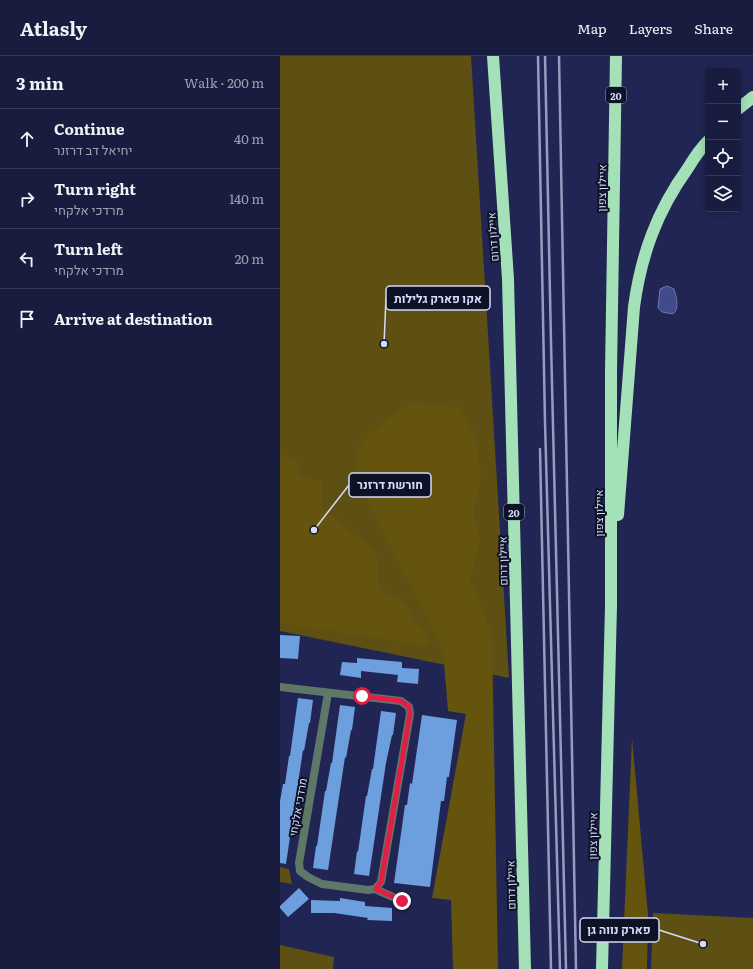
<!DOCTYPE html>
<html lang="en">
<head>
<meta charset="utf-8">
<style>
  :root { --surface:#181c3f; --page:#212546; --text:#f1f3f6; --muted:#9fa1b0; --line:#363a59 }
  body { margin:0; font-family:Literata,Heebo,serif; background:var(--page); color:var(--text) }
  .controls { position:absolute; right:12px; top:12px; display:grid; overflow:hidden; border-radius:4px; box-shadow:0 2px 10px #0003 }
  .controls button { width:36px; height:36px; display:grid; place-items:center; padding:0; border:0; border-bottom:1px solid var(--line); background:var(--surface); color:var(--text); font:20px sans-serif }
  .stop { position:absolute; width:12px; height:12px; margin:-9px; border:3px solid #e11d48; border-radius:50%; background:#fff }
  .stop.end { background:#e11d48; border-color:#fff; box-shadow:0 1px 4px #0008 }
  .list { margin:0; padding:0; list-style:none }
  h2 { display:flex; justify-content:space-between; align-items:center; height:52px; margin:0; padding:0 16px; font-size:17px }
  h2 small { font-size:13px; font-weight:400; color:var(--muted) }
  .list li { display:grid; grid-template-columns:26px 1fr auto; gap:12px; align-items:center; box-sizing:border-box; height:60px; padding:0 16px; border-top:1px solid var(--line) }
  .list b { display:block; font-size:15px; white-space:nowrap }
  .list p { margin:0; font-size:13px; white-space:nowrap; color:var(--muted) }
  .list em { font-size:13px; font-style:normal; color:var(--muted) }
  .icon { flex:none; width:22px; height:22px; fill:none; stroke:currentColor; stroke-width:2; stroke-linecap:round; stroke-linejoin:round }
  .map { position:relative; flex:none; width:473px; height:913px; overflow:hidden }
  header { display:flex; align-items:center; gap:24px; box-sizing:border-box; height:56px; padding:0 20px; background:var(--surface); border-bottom:1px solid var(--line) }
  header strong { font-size:19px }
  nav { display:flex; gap:22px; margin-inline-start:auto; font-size:14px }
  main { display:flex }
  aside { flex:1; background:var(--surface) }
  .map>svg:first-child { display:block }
  .green { fill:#5e5012 }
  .forest { fill:#64540e }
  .water { fill:#414a8b; stroke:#6d76ac }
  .building { fill:#6d9edd }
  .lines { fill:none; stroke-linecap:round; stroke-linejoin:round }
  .minor { stroke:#5f7767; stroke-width:8 }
  .motorway { stroke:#a4e1b9; stroke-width:12 }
  .rail { stroke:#969cbf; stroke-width:2.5 }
  .route { stroke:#e11d48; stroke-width:5 }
  .labels { text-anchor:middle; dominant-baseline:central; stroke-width:4; stroke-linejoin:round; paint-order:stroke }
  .shield { fill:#0e1226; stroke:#999fba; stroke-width:1 }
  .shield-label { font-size:10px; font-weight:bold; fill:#d5dcf9 }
  .street-label { font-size:11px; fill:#d5dcf9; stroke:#0e1226 }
  .leader { fill:none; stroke:#d5dcf9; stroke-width:1.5 }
  .callout-dot { fill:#d5dcf9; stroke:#0e1226; stroke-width:1.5 }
  .callout { fill:#0e1226; stroke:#d5dcf9; stroke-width:1.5 }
  .callout-label { font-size:12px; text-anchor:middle; font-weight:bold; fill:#d5dcf9 }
</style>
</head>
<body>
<header>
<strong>Atlasly</strong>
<nav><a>Map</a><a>Layers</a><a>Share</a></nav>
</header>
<main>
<aside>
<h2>3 min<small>Walk · 200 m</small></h2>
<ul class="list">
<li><svg class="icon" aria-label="ahead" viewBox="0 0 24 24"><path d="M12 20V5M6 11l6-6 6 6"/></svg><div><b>Continue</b><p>יחיאל דב דרזנר</p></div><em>40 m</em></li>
<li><svg class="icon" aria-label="right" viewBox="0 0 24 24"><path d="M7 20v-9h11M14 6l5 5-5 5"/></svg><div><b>Turn right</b><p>מרדכי אלקחי</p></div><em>140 m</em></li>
<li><svg class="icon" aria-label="left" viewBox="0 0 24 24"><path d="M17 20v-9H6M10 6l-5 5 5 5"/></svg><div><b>Turn left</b><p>מרדכי אלקחי</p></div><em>20 m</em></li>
<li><svg class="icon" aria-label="arrive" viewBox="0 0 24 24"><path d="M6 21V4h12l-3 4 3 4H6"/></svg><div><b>Arrive at destination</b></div></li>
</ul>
</aside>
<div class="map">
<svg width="473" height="913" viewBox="0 0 473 913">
  <rect width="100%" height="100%" fill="#202554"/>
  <!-- green -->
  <path class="green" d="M0,0h191l38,622 -229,-47z
    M0,811l9,2 3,15 -12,-2z
    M373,857l100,5v51h-102z
    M0,889l54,12 -1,12h-53z"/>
  <!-- forest -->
  <path class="forest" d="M133,346l46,6 16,28 6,39 -7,38 6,26 -10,41 22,55 6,334h-45l-2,-69 -19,-2 34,-184 -18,-3 -5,-61 -86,-171 -1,-30 16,-18z
    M0,398l20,9v13l22,6 -1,24 55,47 4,36 22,11 27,41v5l-149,-23z
    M352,682l16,177 -1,54h-25z"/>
  <!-- water -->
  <path class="water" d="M387,230l7,3c2,7 6,20 -1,25l-11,-2 -4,-4 2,-19z"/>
  <!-- building -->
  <path class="building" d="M0,579l20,1 -2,23 -18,-1z
    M77,602l45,4v6l17,1 -1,15 -21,-2 1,-7 -37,-4v7l-21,-3 2,-13 15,1z
    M18,642l15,2 -3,23h-1l-5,28 -1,-1 -17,114 -6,-1v-62l3,-17h2l4,-28h1z
    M60,649l15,2 -3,23h-1l-5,28 -1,-1 -17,113 -15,-2 3,-22h1l8,-55h1l5,-28h1z
    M101,655l15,2 -3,22h-1l-6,28 -17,113 -15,-2 3,-23 1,1 8,-56h1l5,-27h1z
    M142,659l35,5 -8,57h-2l-3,24h-3l-11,86 -36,-4 11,-78h2l3,-22 2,1z
    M19,832l10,11 -21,18 -8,-9v-2z
    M60,842l25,4v4l27,2v13l-25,-1 1,-2 -34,-5h-23v-13l29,1z"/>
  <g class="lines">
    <!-- minor -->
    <path class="minor" d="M0,631l121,14 8,6 1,7 -29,168 -6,7
      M48,637l-29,170 1,8 8,6 14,7 46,6 7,-1 27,12"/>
    <!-- motorway -->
    <path class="motorway" d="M213,0l15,223 17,690
      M458,53l15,-12
      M338,459l16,-208c7,-52 23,-96 54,-139 6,-10 12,-19 20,-27
      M322,913l9,-363v-234l5,-316"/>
    <!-- rail -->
    <path class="rail" d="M258,0l7,366 15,547
      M265,0l6,286 15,627
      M279,0l17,913
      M260,393l11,520"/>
  </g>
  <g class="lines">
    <!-- route -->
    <path class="route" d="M82,640l39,5 8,6 1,7 -29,168 -5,7 26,12"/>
  </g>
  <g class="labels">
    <!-- shield labels -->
    <g class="shield">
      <rect x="326" y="31" width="20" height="16" rx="3"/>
      <rect x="224" y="448" width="20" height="16" rx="3"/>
    </g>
    <g class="shield-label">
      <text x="336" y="39">20</text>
      <text x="234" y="456">20</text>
    </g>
    <!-- street labels -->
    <g class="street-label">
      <text transform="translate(321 132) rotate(-89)">איילון צפון</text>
      <text transform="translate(212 181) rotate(-94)">איילון דרום</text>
      <text transform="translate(318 457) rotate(-90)">איילון צפון</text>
      <text transform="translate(222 505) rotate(-91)">איילון דרום</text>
      <text transform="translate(17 751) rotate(-80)">מרדכי אלקחי</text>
      <text transform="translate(312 780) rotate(-89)">איילון צפון</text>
      <text transform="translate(230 829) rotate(-91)">איילון דרום</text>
    </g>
  </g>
  <!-- callouts -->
  <path class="leader" d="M104 288L106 242M34 474L69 429M423 888L379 874"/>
  <g class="callout-dot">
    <circle cx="104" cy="288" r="4"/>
    <circle cx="34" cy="474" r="4"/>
    <circle cx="423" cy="888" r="4"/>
  </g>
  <g class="callout">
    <rect x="106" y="230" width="104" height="24" rx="4"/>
    <rect x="69" y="417" width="82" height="24" rx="4"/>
    <rect x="300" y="862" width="79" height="24" rx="4"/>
  </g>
  <g class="callout-label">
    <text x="158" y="247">אקו פארק גלילות</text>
    <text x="110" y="433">חורשת דרזנר</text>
    <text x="339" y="878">פארק נווה גן</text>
  </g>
</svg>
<div class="controls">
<button>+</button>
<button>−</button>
<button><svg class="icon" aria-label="locate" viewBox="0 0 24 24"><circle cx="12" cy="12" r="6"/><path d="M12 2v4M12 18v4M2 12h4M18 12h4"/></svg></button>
<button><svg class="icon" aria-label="layers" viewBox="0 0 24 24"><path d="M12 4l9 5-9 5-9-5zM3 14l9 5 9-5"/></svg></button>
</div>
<div class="stop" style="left:82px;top:640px"></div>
<div class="stop end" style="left:122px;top:845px"></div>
</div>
</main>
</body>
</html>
